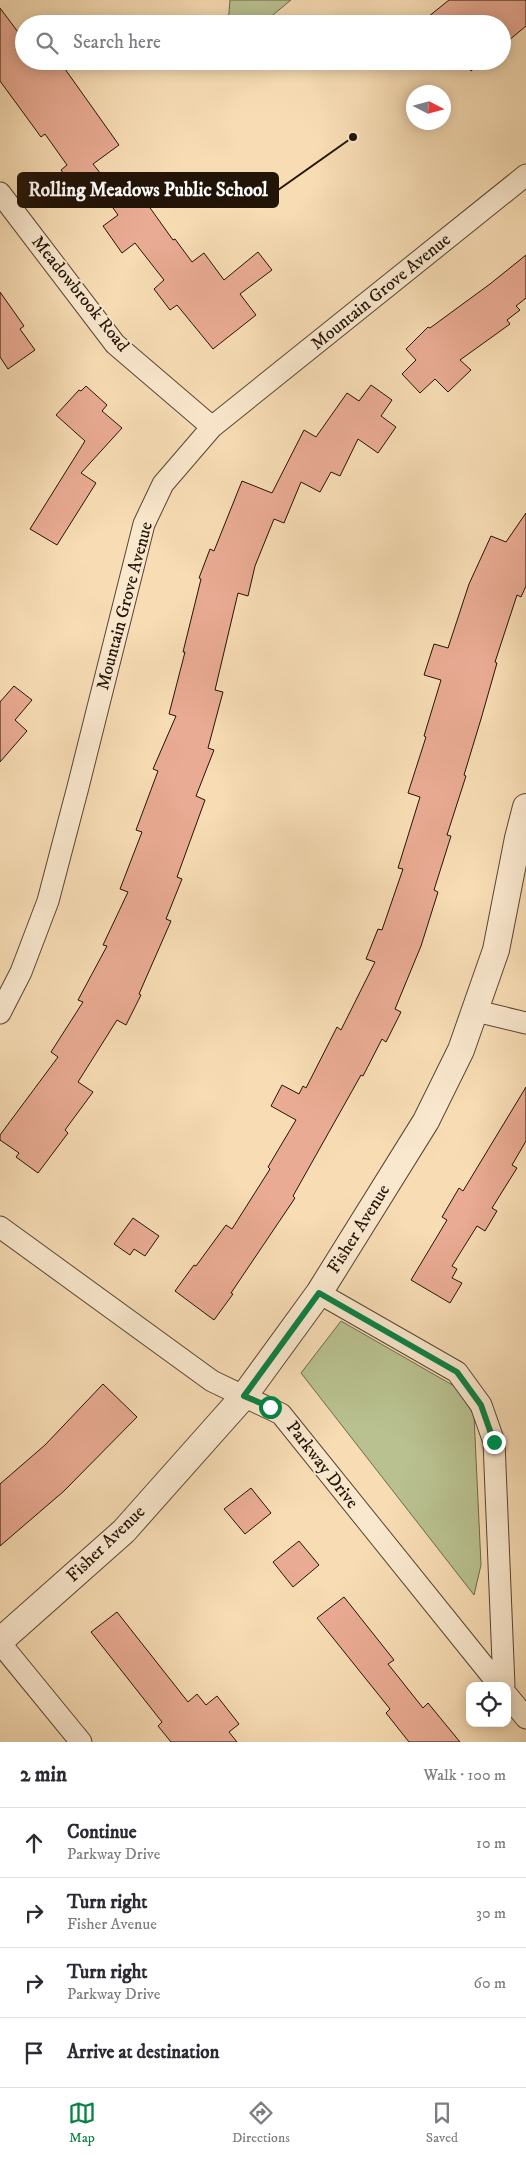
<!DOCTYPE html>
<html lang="en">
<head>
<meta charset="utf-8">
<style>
  :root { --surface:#fff; --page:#f7f7f7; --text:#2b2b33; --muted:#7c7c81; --line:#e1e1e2; --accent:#0b8043 }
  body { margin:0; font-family:"IM FELL DW Pica",serif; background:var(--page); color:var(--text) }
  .controls { position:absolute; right:15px; bottom:15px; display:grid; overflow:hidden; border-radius:10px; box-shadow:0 2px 12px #0003 }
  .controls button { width:45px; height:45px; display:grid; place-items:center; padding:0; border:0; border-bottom:1px solid var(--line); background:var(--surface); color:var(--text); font:25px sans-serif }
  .compass { position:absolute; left:406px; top:85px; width:45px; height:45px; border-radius:50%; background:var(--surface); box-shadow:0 2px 12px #0003; rotate:96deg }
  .stop { position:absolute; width:15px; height:15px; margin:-11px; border:4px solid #0b8043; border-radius:50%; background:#fff }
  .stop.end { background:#0b8043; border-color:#fff; box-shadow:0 1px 5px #0008 }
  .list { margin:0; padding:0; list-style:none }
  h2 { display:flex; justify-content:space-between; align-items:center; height:65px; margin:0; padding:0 20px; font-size:21px }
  h2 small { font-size:16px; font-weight:400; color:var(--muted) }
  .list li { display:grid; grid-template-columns:32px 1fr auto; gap:15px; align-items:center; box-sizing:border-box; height:70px; padding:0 20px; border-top:1px solid var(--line) }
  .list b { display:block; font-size:19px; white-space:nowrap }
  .list p { margin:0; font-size:16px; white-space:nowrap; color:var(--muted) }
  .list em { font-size:16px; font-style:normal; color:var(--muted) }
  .icon { flex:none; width:28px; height:28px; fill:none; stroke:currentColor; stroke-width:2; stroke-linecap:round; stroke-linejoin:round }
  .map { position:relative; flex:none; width:526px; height:1742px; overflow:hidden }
  .search { position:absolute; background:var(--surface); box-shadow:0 2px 12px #0003; left:15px; right:15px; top:15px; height:55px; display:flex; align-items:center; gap:12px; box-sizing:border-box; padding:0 18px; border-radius:28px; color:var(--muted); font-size:19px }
  .sheet { height:345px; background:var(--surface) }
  nav { display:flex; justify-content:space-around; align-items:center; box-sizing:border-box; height:70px; border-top:1px solid var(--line); background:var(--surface); font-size:14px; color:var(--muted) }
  nav a { display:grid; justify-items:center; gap:2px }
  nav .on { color:var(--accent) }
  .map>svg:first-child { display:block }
  .green { fill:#b9c190; stroke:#6e6a4c }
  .building { fill:#e9ab93; stroke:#231408 }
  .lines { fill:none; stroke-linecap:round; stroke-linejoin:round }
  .minor-casing { stroke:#584633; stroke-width:23 }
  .tertiary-casing { stroke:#584633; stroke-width:28 }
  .minor { stroke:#fae8ce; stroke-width:21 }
  .tertiary { stroke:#fae8ce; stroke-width:26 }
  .route { stroke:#0b8043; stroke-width:6 }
  .labels { text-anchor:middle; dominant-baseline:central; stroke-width:4; stroke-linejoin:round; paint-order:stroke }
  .street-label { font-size:18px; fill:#231408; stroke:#fae8ce }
  .leader { fill:none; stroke:#231408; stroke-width:2 }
  .callout-dot { fill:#231408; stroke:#fae8ce; stroke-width:2 }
  .callout { fill:#231408; stroke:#231408; stroke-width:2 }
  .callout-label { font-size:19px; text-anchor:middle; font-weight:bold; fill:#fff }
</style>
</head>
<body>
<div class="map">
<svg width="526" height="1742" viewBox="0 0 526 1742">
  <rect width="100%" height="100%" fill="#f7dcb4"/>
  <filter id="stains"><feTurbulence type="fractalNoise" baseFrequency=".004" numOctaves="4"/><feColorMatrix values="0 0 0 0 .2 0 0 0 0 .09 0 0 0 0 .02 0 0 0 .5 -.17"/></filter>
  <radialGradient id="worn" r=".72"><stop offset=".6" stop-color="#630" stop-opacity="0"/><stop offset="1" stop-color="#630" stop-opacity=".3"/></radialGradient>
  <!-- green -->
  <path class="green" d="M230,0h61l-29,24h-34z
    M341,1321l115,66 18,28 7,150 -7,30 -173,-222z"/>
  <!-- building -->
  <path class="building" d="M449,0h77v26l-24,20v-22h-69l-5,-7z
    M0,8l24,32v21h30l3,3 3,-2 59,83 -26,19 8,10 -24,18 -16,-22 6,-5 -22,-31 -4,3 -41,-56z
    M463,61h20l-12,10z
    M133,184l40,56 2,-1 17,23 12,-9 20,27 34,-28 14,18 -32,24 16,21 -43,34 -36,-44 -7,5 -16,-21 10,-9 -29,-37 -13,10 -19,-27 15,-11 -10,-14z
    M526,255v43l-10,8 4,4 -13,10 3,4 -50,36 11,10 -23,22 -13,-13 -15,14 -18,-19 14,-14 -10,-11 22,-22 2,1 60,-44z
    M0,292l24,34 -4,3 15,21 -27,19 -8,-12z
    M371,385l21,15 -11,16 15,11 -18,26 -20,-14 -18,37 -9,-4 -11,20 -19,-10 -17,41 -10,-4 -19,47 -7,30 -10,-3 -23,97 8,2 -15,56 6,2 -18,46 9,4 -28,77 5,2 -16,40 5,2 -32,73 2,1 -15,30 -9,-5 -39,62 15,10 -28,38 3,3 -30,40 -22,-16 3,-4 -19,-13v-5l58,-78 -7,-5 32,-50 -5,-2 29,-54 -4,-1 25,-53 -8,-3 22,-57 -6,-2 22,-59 -5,-2 23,-53 -7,-2 16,-62h-2l18,-73 -2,-1 11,-29 4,2 28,-70 30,12 32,-63 12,7 31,-44 12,8z
    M86,386l21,19 -5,6 20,17 -41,45 15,10 -39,62 -27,-16 55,-88 -29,-26 23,-25 2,1z
    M526,513v73l-5,11 -4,-2 -22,67 2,1 -16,56 -17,56 2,1 -19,59 4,1 -17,54 4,2 -17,54 -26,63 6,3 -15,30 -4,-3 -19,37 -2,-1 -68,121 2,2 -64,95 2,1 -19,26 -39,-29 19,-26 2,1 30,-41 6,4 38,-60 -2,-2 28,-47 -25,-14 11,-21 17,9 4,-8 3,2 31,-61 4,3 34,-68 -9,-3 12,-30 4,1 21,-61 -5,-1 22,-71 -12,-4 18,-56 -2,-1 17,-56 -17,-5 10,-31 14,4 21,-64 22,-48 15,6z
    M14,686l18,14 -17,20 12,11 -27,31v-60z
    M526,1087v54l-14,24 5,3 -25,40 5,3 -12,20 -8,-5 -25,40 5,3 -5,9 10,5 -12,20 -39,-23 36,-60 -5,-3 17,-29 4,3z
    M133,1218l26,18 -14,20 -11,-7 -4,6 -16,-11z
    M103,1384l34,33 -73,74 -64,55v-62l45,-39z
    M251,1488l20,25 -26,21 -21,-25z
    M299,1541l20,24 -26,22 -20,-25z
    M344,1597l50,63 -6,4 35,44 5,-5 32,39h-51l-23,-29 4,-4 -73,-91z
    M117,1612l71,90 9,-8 9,11 11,-9 22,28 -10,8 8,10h-66l-13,-16 4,-4 -71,-90z"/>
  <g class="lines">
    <defs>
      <path id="minor" d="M0,193l115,151 97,83
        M476,1011l50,12
        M0,1013l21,-41 27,-71 30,-114 66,-263 19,-40 49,-57 314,-252
        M0,1227l212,154 69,33 219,272
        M319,1293l138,79 24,33 13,37 10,244
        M0,1643l81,99
        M507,1695l19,23"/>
      <path id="tertiary" d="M0,1641l124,-110 120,-135 75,-103 107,-172 35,-71 35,-100 22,-112 8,-31"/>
    </defs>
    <!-- minor casing -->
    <use href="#minor" class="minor-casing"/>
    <!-- tertiary casing -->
    <use href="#tertiary" class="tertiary-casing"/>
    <!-- minor -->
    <use href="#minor" class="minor"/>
    <!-- tertiary -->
    <use href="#tertiary" class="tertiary"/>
  </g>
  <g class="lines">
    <!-- route -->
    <path class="route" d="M270,1407l-26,-11 75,-103 138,79 24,33 13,37"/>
  </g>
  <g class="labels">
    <!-- street labels -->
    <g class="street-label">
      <text transform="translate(381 292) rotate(-39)">Mountain Grove Avenue</text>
      <text transform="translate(80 294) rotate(51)">Meadowbrook Road</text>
      <text transform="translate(125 606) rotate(-75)">Mountain Grove Avenue</text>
      <text transform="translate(359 1229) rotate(-58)">Fisher Avenue</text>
      <text transform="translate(322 1465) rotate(52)">Parkway Drive</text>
      <text transform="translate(106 1544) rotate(-44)">Fisher Avenue</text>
    </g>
  </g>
  <!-- callouts -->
  <path class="leader" d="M353 137L278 190"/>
  <circle class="callout-dot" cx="353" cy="137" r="5"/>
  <rect class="callout" x="18" y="173" width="260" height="34" rx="5"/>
  <g class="callout-label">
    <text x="148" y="196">Rolling Meadows Public School</text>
  </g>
  <rect width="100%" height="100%" filter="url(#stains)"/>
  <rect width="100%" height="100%" fill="url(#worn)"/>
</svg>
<div class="controls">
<button><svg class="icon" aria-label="locate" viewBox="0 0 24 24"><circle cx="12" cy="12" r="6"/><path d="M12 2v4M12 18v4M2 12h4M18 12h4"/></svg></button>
</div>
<svg class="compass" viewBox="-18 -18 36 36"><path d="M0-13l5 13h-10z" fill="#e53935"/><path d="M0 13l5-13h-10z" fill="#7c7c81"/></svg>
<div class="stop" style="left:270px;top:1407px"></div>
<div class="stop end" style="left:494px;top:1442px"></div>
<div class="search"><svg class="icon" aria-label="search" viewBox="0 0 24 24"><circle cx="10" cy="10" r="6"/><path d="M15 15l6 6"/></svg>Search here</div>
</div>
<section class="sheet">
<h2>2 min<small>Walk · 100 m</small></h2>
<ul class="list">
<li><svg class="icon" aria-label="ahead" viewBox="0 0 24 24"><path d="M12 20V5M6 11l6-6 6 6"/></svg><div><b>Continue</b><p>Parkway Drive</p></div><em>10 m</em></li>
<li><svg class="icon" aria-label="right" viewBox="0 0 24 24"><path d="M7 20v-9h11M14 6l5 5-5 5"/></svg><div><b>Turn right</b><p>Fisher Avenue</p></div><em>30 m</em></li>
<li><svg class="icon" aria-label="right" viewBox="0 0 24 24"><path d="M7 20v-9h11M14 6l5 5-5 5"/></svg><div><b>Turn right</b><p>Parkway Drive</p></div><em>60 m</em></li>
<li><svg class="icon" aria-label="arrive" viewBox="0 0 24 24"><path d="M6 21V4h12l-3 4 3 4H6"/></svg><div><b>Arrive at destination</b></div></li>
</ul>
</section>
<nav>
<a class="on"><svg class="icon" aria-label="map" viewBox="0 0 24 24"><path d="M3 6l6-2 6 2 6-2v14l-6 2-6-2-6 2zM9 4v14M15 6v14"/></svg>Map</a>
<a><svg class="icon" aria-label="directions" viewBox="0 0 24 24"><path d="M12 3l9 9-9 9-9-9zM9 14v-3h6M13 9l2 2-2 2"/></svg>Directions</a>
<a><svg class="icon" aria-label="saved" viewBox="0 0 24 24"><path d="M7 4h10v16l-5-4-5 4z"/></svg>Saved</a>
</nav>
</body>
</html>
